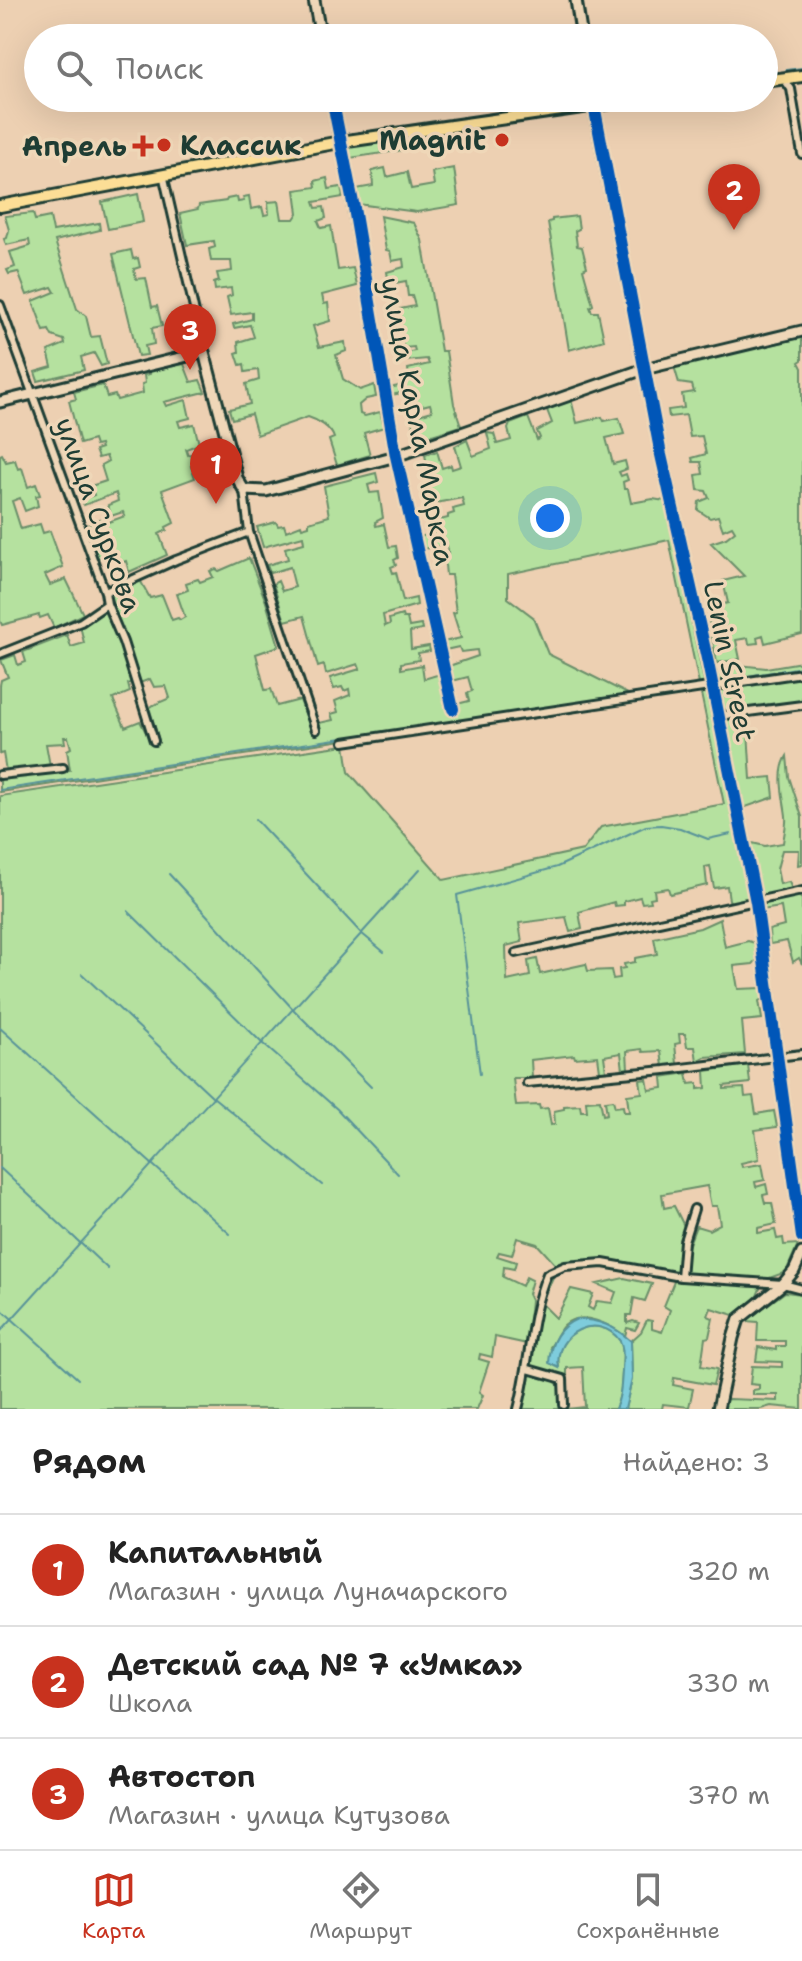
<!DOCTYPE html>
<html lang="ru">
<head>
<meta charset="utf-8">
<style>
  :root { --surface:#fff; --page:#f6f6f6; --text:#222; --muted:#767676; --line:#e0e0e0; --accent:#c8321e }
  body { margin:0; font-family:"Shantell Sans",sans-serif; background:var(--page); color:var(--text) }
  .you { position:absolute; left:550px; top:518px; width:28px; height:28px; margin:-20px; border:6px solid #fff; border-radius:50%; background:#1a73e8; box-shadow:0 0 0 12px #1a73e833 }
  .badge { display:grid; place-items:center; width:52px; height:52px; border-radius:50%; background:var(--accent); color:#fff; font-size:26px; font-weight:700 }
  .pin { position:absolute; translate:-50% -66px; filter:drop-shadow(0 2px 4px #0008) }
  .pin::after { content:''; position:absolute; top:42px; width:28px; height:24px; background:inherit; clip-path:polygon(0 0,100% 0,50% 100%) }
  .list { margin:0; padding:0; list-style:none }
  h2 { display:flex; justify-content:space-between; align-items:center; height:104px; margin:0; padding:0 32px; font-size:34px }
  h2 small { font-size:26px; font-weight:400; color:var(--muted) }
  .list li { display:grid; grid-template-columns:52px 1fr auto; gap:24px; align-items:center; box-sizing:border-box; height:112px; padding:0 32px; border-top:2px solid var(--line) }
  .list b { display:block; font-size:30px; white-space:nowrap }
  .list p { margin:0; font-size:26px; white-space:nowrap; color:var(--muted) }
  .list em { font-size:26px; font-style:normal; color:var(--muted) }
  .icon { flex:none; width:44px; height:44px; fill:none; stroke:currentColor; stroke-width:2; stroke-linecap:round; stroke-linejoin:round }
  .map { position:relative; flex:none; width:802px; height:1409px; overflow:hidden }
  .search { position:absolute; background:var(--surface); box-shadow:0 8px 32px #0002; left:24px; right:24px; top:24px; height:88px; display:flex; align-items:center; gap:20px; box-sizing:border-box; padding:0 28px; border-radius:44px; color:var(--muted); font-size:30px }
  .sheet { height:440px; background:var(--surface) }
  nav { display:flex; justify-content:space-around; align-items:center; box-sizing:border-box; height:112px; border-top:2px solid var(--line); background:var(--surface); font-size:22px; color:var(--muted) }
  nav a { display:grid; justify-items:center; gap:4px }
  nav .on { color:var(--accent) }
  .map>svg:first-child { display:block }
  .green { fill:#b5e19f; stroke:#6a8f6a; stroke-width:2 }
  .water { fill:#7eccdc; stroke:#589399; stroke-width:2 }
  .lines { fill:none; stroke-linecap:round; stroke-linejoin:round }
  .stream { stroke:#589399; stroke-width:2 }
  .street-casing { stroke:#1f3d34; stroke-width:12 }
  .secondary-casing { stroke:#1f3d34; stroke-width:15 }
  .primary-casing { stroke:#1f3d34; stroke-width:16 }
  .street { stroke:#efd7b8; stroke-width:6 }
  .secondary { stroke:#efd7b8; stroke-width:9 }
  .primary { stroke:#fcde96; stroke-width:10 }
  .cycleway-casing { stroke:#efd7b8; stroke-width:17 }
  .cycleway { stroke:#0057b8; stroke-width:12 }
  .poi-dot { fill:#c8321e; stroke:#efd7b8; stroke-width:3 }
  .labels { text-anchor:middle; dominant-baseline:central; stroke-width:7; stroke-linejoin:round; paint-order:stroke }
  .poi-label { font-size:28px; font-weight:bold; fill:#1f3d34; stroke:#efd7b8; text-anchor:end }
  .street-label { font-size:28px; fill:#1f3d34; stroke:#efd7b8 }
</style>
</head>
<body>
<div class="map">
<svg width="802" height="1409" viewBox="0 0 802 1409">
  <rect width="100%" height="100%" fill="#edd0b2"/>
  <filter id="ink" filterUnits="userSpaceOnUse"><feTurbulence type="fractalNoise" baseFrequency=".0125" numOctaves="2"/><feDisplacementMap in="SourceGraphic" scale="16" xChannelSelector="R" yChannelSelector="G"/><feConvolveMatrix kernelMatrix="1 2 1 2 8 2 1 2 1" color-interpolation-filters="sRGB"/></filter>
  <g filter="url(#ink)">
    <!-- green -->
    <path class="green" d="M450,133l1,10 -101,15 -3,-11z
      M385,168l2,9 20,-5 4,17 23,-4 -2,-13 22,-4 5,37 -42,7 -59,-8 -2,-15 17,-3 -1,-15z
      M327,178l2,11 12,-2 2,10 -29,5 2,6 8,-1 2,11 -8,3 3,7 10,-2 7,44 15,-2 4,18 -35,9 2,9 4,-1 2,18 -17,5 6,21 26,-5 1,9 -10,4 7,24 17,11 14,-5 2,12 -10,2 -7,6 1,9 5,2 15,-4 4,15 -20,6 6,22 -33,10 -8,-25 5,-2c-3,-10 -16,-18 -26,-21l-51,18 -6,-21 -19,5 -3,-10 21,-5 -4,-20 13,-4 -1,-10 -13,2 -1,-8 -4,1 -4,-12 3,-1 -1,-10 16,-5 -4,-12 -16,3 -1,-4 19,-5v-7l-21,3 -4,-18 5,-2 -1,-7 -16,2 -1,-7 5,-2 -2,-8 15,-2 -1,-10h-20l-2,-12 6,-2 -1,-6 -27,4 -7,-32 18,-4 1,-4 27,-4 1,-2 10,-2 1,5 6,-1 -1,-4 6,-1 2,13 11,-2 2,8 5,-1 -1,-12 11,-1 3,18h12l4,-6 -3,-23 21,-3 -1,-6z
      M138,194l5,28 -35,7 -6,-27z
      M33,213l2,7 15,-3 3,14 46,-8 1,7 -45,11 22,68 9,7 5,21 9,-1 7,28 -6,2 -7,-13 -13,4 3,13 -46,11 -3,-9 17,-5 -4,-16 17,-7 -1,-4 -12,-4 -3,-6 -5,1 -11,-30 22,-9 -3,-5 -25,8 -9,-23 -9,2 -2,-4 8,-3 -5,-15 20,-6 -1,-6 -23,5 -2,-6 3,-1 2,-8 -4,-14z
      M380,216l34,7 8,17 19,111h5l8,53 7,22 -45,14 -4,-23 20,-6 -2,-7 -12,3 -6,-16 -21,4 -2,-7 15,-3 -1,-6 6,-2 -1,-8 21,-5 -2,-5 -21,2 -1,-8 10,-2 -1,-4 -10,1 -2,-6 -7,1 -3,-19 9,-3 -1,-12 15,-3 -3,-10h-4l-2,-15 -17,3 -2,-12 17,-5 -1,-8 -11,2 -2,-10 -4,-1z
      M577,216l2,13 -4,2 2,15 5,1 5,20 -4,2 10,36 -3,2 2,5h6l6,28 -35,10 -21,-128 4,-1v-2z
      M131,250l2,9 5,-1 2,9 -6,2 2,10 10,-1 6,29 5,-1 5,20 -10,2 2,16 -9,2 2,9 -9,1 -25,-102z
      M802,338v22l-3,2 3,6v266l-37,9 -2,-8 -6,2 1,6 -9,1 -1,-6 -12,2 4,19 -23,4 -8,-43 2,-13 17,-4 -5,-22 21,-5 -33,-33 15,-5 9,-7 -3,-5 -9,4 -5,-14 -8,2 -12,-8 1,-8 10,-4 -3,-7 -8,-1 -2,-15 7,-1 -2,-12h-8l-1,-4 14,-4 -4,-18 -12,1 -4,-22 -17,2 -1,-7 16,-2 -2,-14 12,-2 -2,-7 -13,-2 -5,-17z
      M184,364l7,18 9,-2 5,12 -41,10 2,4 20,-6 4,18 -12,3 2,6 14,-3 5,20 -13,5 2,6 9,-3 3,11 -9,3 4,12 -33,12 12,33 -8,4 1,3 -8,4 8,21 -38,17 -3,-11 -6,2 -4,-10 -19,5 -11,-32 14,-7 3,5 22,-8 -2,-4 -12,4 -3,-11 10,-4 -2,-8 -32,12 -3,-6 13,-4 -3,-9 15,-5 -5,-16 7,-4 -2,-5 -8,2 -3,-8 6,-2 -1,-3 -5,1 -2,-6 -13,4 -11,-43 7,-2 -2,-7 29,-7 4,12 8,-2 2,5 26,-7 -1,-9 3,-1 -1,-8 6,-1v-3z
      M571,399l6,24 25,-6 2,4 15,-3 5,16 -18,4 7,26 12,-3 2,8 -8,3 2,4 5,-2 2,6 -5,2 1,7h4l3,14 22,-4 12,2 85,394 -1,4 -17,4 -3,-3 -2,-14 -13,2 -4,-22 -5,1 2,18 -37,9 -2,-6 -14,2 1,7 -5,1 1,4 -9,1 -2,-6 -16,4v4l-9,1 -1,-4 -35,10 3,17 -12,3 -4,-15 -47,6 3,19 -16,4 1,35 23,-5 -2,-15 9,-2 3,15 46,-10 2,7 23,-1 2,9 7,-1 -1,-9 6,-1 -1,-4 11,-2v-4l22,-4 -3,-16 46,-10 20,-9 5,28 23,-6 7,2 2,17 -4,4 -19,2 4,23 25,-1 1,10 -5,3 3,18 -20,2 3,33 -40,3 -8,4 -2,-14h-8l-2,-13h-6l1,9 -5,1 2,20 -14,2 -2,-15 -18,1 -1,-3 -15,2 1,18 -5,1 -2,-17 -17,3 2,15h-6l-2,-15 -23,2 -1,-3 -43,5 1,18h-19l3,28 23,-1 1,4 8,-1 3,17 4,-1 -1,-13 10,-2v-3l16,-1 1,6h6l-1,-10 14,-1 3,15 4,-1 -2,-13 8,-1 2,7 8,-1 1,6h5l-2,-17 15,-2 -2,-13 7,-1 2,11 14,-2 -1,-11 25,-4 2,11 9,-1v6l8,-1 -1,-17 43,-6 2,18 -26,3v3l20,-1 1,9 8,-1 3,18 18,-3 3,16 -22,3 4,29 -18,4 1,4 20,-3 3,16 -10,2 1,5 10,-3 2,10 -5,1 2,8h7l4,21 -18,4v5l17,-3 2,9 6,-1 1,7 14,-1 -12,28 -22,8 -78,-7v-21l10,-26 13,4 11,-6 -3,-18h-6l-4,-20 -45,8 2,14 10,-2 11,22 -6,45 -76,-13 -48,4 -18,-20 -20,-6 -5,17 -13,-3 -2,4 19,6 -2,7 -10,-2 -1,10 19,9 4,-9 6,3 -4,14 3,6 -4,44 -32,-7 -3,20 -12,-3 -1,5 10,3 -10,30 4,3 -6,14h-477v-613l345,-51 4,27 95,108 139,-30 18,-23 123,-23 -55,-264 -161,34v24l25,19 15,37 84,42 -632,96v-13l70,-9 -3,-20 4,-2 -3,-11h-4l1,6 -19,1 4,22 -44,5 -3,-18 -3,1v-69l1,-5 7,-3 -7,-17 14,-5 3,10 8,-3 -3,-10 44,-17 4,12 13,-4 -4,-18 24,-14 20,42 7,29 -3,2 2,8 -17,7 12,28 15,-6 12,23 7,-3 -10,-34 21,-9 -4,-12 -12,1 -4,-8 -10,4 -30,-88 30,-15 10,18 12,-3 10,25 6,-2 2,2 5,-3 -8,-23 11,-4 -2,-7 12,-4 2,3 13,-5 -3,-6 6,-2 3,2 30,-13 17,44 13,44 -23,8 9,36 6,-1 6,17 23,-6 12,32 8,-1 -1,-8 14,-3 -2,-6 7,-2 -3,-11 15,-6 -1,-6 -5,2 -2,-4 -8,2 -4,-11 30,-9 -2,-5 -32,10 -2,-9 -6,2 -14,-51 -19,5 -12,-37 5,-3 4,10 13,-4 -5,-20 -20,6 -3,-8 21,-6 -3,-11 19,-5 -1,-7 -40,11 -6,-20 19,-5 2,4 6,-1 2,6 15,-6 1,3 7,-2v-4l20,-6 -5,-30 52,-13 2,9 -10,3 2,8 9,-1 4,26 -8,4 1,4 8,-2 5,23 7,-1 2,12 -4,2 2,5 -5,2 2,6 3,-1 7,29 13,-3 1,7 -34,10 2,11 5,-2 -1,-5 13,-4 1,3h4l2,9 12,-2 1,5 -12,2 1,17 18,-3 1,5 -12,2 1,7 -18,3v6l21,-4 2,14 16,-5 8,37 10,-2 -1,-5 12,-3 -2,-8 5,-2 -4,-14 -16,4 -3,-15 29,-10 -1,-6 -16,2 -2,-5 -14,3 -2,-8 18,-4 -8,-25 3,-1 -5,-37h-5l-2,-20 4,-1 -1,-9 -25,4 -2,-12 14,-4 2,-12 12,-3v-3l6,-2 -1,-4 11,-3 -2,-8 -32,6 -4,-18 5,-2 -6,-29 12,-4 5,17 9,-3 1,4 9,-3 -6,-20 12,-6 6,16 18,-7 -4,-16 7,1 3,10 14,-4 -3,-11 2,-5 18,-7 9,23 3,-2 -3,-7 15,-8 -5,-13z
      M2,454l4,8 9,-2 3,9 4,-1 6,19 8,-3 4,11 -4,1 2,10 -13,5 -5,-13 -8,3 9,28 19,-5 3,9 7,-2 13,36 -18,8 5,10 16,-6 17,35 -29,14 -6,-13 -8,3 -1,-3 -37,10 -2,-4v-166z
      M802,662v8l-87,14 -2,-11 26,-8 27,3z
      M802,675v26l-79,10 -3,-2 -2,-18 4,-3z
      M747,715l4,64 21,-2 2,20 -28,10 -7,-4 -17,-85z
      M787,756l2,21 13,40v47l-4,1 1,-15h-17l-5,19 3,15 9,-2 3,7 -22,6 -11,-2c-5,-13 -13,-37 -7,-50l13,3 18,-3c1,-9 4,-19 3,-27 -2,-19 -10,-42 1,-60z
      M797,895l5,4v65l-3,-6 -6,4 -6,-21 -17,3 -1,-14 15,-4 -3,-19 -19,3 -2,-6z
      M554,1275l-13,28 15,15 15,-29 22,5 -5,13 5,3 4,-9 15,2 4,-11 -19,-8 27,-6 28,6 -7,17 -11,-3 -3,17h-4v8l6,-2 6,2 -4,7 -8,-2 -2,8c-14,-11 -44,-27 -61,-11 -5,4 -9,16 -14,22l9,20c-7,-35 41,-56 61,-26 5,9 2,22 2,31 -1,13 -1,25 -7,37h-48l18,-2 -2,-40 -16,1v8l-36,-9c2,-24 3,-78 23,-92z
      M675,1279l86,7 -4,10 -20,20 -26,-8 -3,8 5,2 -4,19 -4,1 -4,28 16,3 -4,16 -39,-7 -1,7 20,4 -4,18 -26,-3 -1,5h-37l7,-30 -1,-38 10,-9 6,-12 5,1v8l10,3 8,-22 -6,-4z
      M785,1292l17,2v115l-31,-3 -10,3h-39l2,-9 5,-1 49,2v-6h-25v-5l6,-1v-4l-9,-1 2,-18 30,1v-5l-26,-1 2,-14 18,3v-4h9v-5h-28l1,-19 -13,-1z
      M530,1373l23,7 7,6 1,21 3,2h-43z"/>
    <!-- water -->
    <path class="water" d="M577,1319c23,1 37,7 54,22l1,38 -7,30h-10c6,-12 6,-24 7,-37 0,-9 3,-23 -2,-31 -20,-30 -68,-9 -61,27l-10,-5c1,-21 9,-36 28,-44z"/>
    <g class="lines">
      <!-- stream -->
      <path class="stream" d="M786,70l16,-2
        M764,74l13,-2
        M718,681l84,-14
        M0,790l706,-107
        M255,819l106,114 23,19
        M169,874l124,135 78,78
        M128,911l134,132 75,66 61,65
        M82,974l131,123 109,88
        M0,1028l230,206
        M480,1074l-23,-179 100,-28 89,-41 15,-1 19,3 28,11 23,-5
        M0,1168l108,101
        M0,1308l78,71
        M0,1332l420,-463"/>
      <defs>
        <path id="street" d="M784,79l7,10 11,65
          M340,142l56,314 57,253
          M163,174l41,178
          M0,305l105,287 2,12 16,38 31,99
          M244,490l5,42 67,198
          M105,592l71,-32 73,-28
          M0,654l81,-32 26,-18
          M718,716l84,-11
          M344,742l458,-69
          M0,775l63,-7
          M516,953l286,-62
          M527,1083l138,-13 137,-16
          M681,1277l3,-36 10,-32
          M528,1369l35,10 1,26
          M518,1409c12,-45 11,-92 29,-135l18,-8 38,-3 78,14 102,7 19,5"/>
        <path id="secondary" d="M314,0l7,38
          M576,0l6,38
          M332,98l8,44
          M592,98l69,357 47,208 48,239 46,335
          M0,402l204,-50 33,126 7,12 22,1 130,-35 248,-87 158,-38
          M718,1409l15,-71 6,-19 44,-35 11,-13 8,-18"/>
        <path id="primary" d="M764,81l38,-5
          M0,206l340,-64 305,-44"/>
      </defs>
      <!-- street casing -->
      <use href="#street" class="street-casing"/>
      <!-- secondary casing -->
      <use href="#secondary" class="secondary-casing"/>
      <!-- primary casing -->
      <use href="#primary" class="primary-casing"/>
      <!-- street -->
      <use href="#street" class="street"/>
      <!-- secondary -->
      <use href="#secondary" class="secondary"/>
      <!-- primary -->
      <use href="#primary" class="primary"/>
      <defs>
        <path id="cycleway" d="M332,98l22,110 42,248 57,253
          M594,105l67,350 47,208 48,239 46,335"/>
      </defs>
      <!-- cycleway casing -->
      <use href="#cycleway" class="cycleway-casing"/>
      <!-- cycleway -->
      <use href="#cycleway" class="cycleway"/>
    </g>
  </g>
  <!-- markers -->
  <g class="poi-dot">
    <circle cx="502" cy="140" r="8"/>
    <circle cx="164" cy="145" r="8"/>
    <path d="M139 134h8v8h8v8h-8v8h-8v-8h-8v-8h8z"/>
  </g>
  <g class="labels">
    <!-- poi labels -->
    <g class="poi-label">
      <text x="486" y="140">Magnit</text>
      <text x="180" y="145" text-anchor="start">Классик</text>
      <text x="127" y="146">Апрель</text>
    </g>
    <!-- street labels -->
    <g class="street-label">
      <text transform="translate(418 421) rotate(79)">улица Карла Маркса</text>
      <text transform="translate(99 515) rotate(70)">улица Суркова</text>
      <text transform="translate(730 661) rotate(78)">Lenin Street</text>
    </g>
  </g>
</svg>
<div class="you"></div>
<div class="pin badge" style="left:216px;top:504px">1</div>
<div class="pin badge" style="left:734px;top:230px">2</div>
<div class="pin badge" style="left:190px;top:370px">3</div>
<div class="search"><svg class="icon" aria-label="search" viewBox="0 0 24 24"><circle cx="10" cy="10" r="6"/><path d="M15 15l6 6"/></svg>Поиск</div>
</div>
<section class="sheet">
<h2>Рядом<small>Найдено: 3</small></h2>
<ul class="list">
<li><span class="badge">1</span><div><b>Капитальный</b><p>Магазин · улица Луначарского</p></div><em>320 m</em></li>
<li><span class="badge">2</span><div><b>Детский сад № 7 «Умка»</b><p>Школа</p></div><em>330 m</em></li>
<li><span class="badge">3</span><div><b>Автостоп</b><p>Магазин · улица Кутузова</p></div><em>370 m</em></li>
</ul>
</section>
<nav>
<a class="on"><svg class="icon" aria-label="map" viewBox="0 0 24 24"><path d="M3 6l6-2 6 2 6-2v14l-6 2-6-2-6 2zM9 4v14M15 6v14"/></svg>Карта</a>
<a><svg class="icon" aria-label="directions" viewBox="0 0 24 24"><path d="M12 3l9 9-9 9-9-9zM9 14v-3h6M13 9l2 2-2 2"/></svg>Маршрут</a>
<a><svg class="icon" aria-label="saved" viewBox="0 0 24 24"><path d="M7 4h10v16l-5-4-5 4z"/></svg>Сохранённые</a>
</nav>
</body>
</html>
